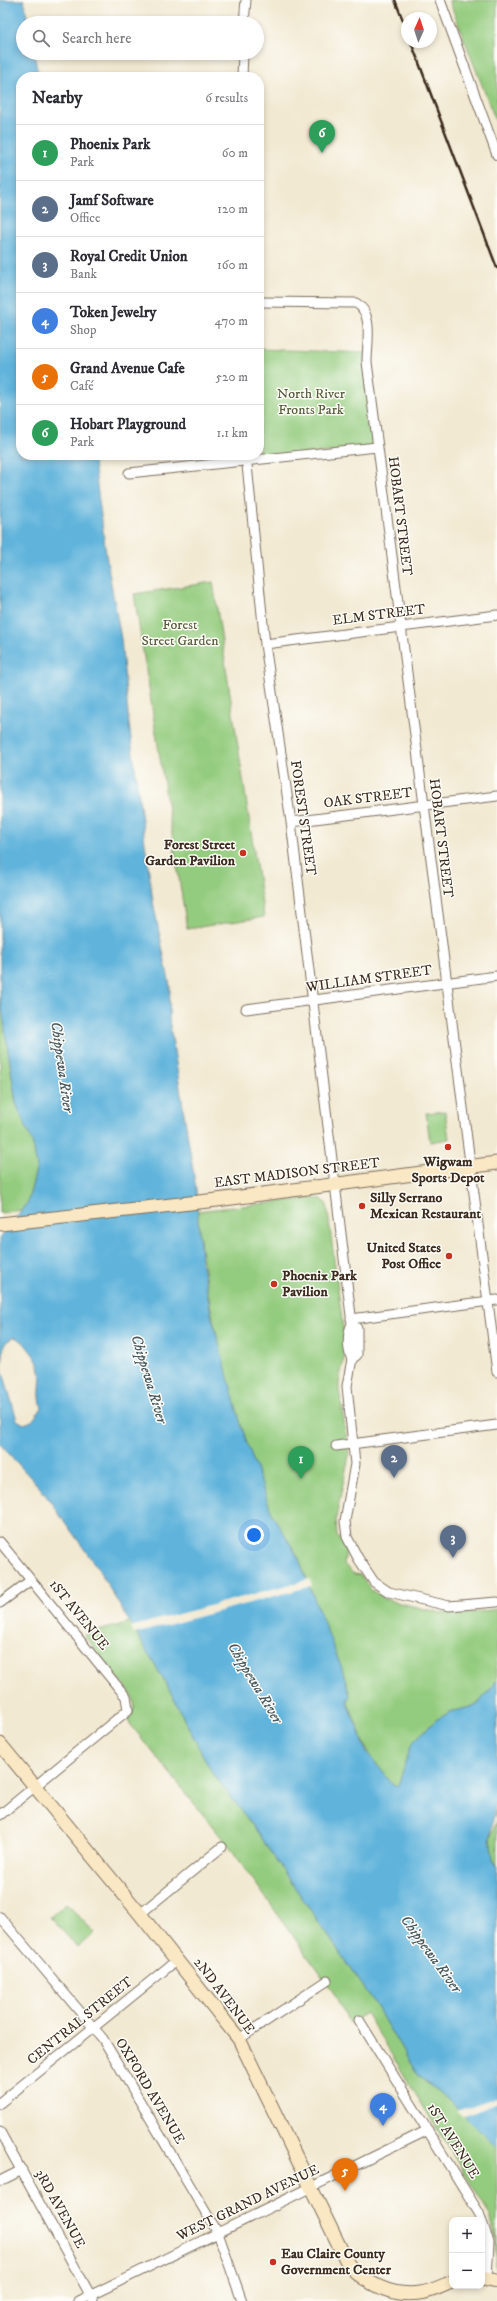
<!DOCTYPE html>
<html lang="en">
<head>
<meta charset="utf-8">
<style>
  :root { --surface:#fff; --page:#f2f2f3; --text:#2b2b33; --muted:#7c7c81; --line:#e1e1e2; --accent:#0b8043 }
  body { margin:0; font-family:"IM FELL DW Pica",serif; background:var(--page); color:var(--text) }
  .controls { position:absolute; right:12px; bottom:12px; display:grid; overflow:hidden; border-radius:8px; box-shadow:0 2px 6px #0003 }
  .controls button { width:36px; height:36px; display:grid; place-items:center; padding:0; border:0; border-bottom:1px solid var(--line); background:var(--surface); color:var(--text); font:20px sans-serif }
  .compass { position:absolute; left:401px; top:12px; width:36px; height:36px; border-radius:50%; background:var(--surface); box-shadow:0 2px 6px #0003; rotate:3deg }
  .you { position:absolute; left:254px; top:1535px; width:14px; height:14px; margin:-10px; border:3px solid #fff; border-radius:50%; background:#1a73e8; box-shadow:0 0 0 6px #1a73e833 }
  .badge { display:grid; place-items:center; width:26px; height:26px; border-radius:50%; background:var(--accent); color:#fff; font-size:13px; font-weight:700 }
  .pin { position:absolute; translate:-50% -33px; filter:drop-shadow(0 1px 2px #0008) }
  .pin::after { content:''; position:absolute; top:21px; width:14px; height:12px; background:inherit; clip-path:polygon(0 0,100% 0,50% 100%) }
  .list { margin:0; padding:0; list-style:none }
  h2 { display:flex; justify-content:space-between; align-items:center; height:52px; margin:0; padding:0 16px; font-size:17px }
  h2 small { font-size:13px; font-weight:400; color:var(--muted) }
  .list li { display:grid; grid-template-columns:26px 1fr auto; gap:12px; align-items:center; box-sizing:border-box; height:56px; padding:0 16px; border-top:1px solid var(--line) }
  .list b { display:block; font-size:15px; white-space:nowrap }
  .list p { margin:0; font-size:13px; white-space:nowrap; color:var(--muted) }
  .list em { font-size:13px; font-style:normal; color:var(--muted) }
  .icon { flex:none; width:22px; height:22px; fill:none; stroke:currentColor; stroke-width:2; stroke-linecap:round; stroke-linejoin:round }
  .map { position:relative; flex:none; width:497px; height:2301px; overflow:hidden }
  .search { position:absolute; background:var(--surface); box-shadow:0 2px 6px #0003; left:16px; top:16px; width:248px; height:44px; display:flex; align-items:center; gap:10px; box-sizing:border-box; padding:0 14px; border-radius:22px; color:var(--muted); font-size:15px }
  .panel { position:absolute; background:var(--surface); box-shadow:0 2px 6px #0003; left:16px; top:72px; width:248px; height:388px; border-radius:16px }
  .map>svg:first-child { display:block }
  .green { fill:#94cc7f; stroke:#687b4e }
  .water { fill:#60b4dc; stroke:#4e6f7d; fill-rule:evenodd }
  .pier { fill:#f2e9d2 }
  .lines { fill:none; stroke-linecap:round; stroke-linejoin:round }
  .street-casing { stroke:#7b6d5d; stroke-width:11 }
  .secondary-casing { stroke:#7b6d5d; stroke-width:15 }
  .street { stroke:#fff; stroke-width:9 }
  .secondary { stroke:#fae7c3; stroke-width:13 }
  .rail { stroke:#3b2a1e; stroke-width:2.5 }
  .poi-dot { fill:#c8321e; stroke:#fdfcf7; stroke-width:1.5 }
  .labels { text-anchor:middle; dominant-baseline:central; stroke-width:3; stroke-linejoin:round; paint-order:stroke }
  .park-label { font-size:14px; fill:#565b3b; stroke:#fdfcf7 }
  .street-label { font-size:14px; fill:#3b2a1e; stroke:#fdfcf7 }
  .poi-label { font-size:14px; font-weight:bold; fill:#3b2a1e; stroke:#fdfcf7; text-anchor:start }
  .water-label { font-size:15px; font-style:italic; fill:#485a60; stroke:#fdfcf7 }
</style>
</head>
<body>
<div class="map">
<svg width="497" height="2301" viewBox="0 0 497 2301">
  <rect width="100%" height="100%" fill="#fdfcf7"/>
  <filter id="ink" filterUnits="userSpaceOnUse"><feTurbulence type="fractalNoise" baseFrequency=".025" numOctaves="2"/><feDisplacementMap in="SourceGraphic" scale="8" xChannelSelector="R" yChannelSelector="G"/><feConvolveMatrix kernelMatrix="1 2 1 2 8 2 1 2 1" color-interpolation-filters="sRGB"/></filter>
  <filter id="wash" filterUnits="userSpaceOnUse"><feTurbulence type="fractalNoise" baseFrequency=".012" numOctaves="4" result="noise"/><feDisplacementMap in="SourceGraphic" scale="16" xChannelSelector="R" yChannelSelector="G"/><feGaussianBlur stdDeviation="0.9" result="paint"/><feColorMatrix in="noise" values="0 0 0 0 0 0 0 0 0 0 0 0 0 0 0 0 0 1.4 0 .05"/><feComposite in="paint" operator="in"/></filter>
  <g filter="url(#wash)">
    <rect width="100%" height="100%" fill="#f2e9d2"/>
    <!-- green -->
    <path class="green" d="M449,0h48v124z
      M259,349l108,4 10,94 -131,14v-6h13z
      M213,582l51,335 -77,12 -53,-335z
      M0,997l16,106 16,38 5,25 -9,36 -7,8 -21,3z
      M445,1111l4,28 -19,3 -4,-29z
      M314,1198l8,1 5,6 18,138c2,17 -7,30 -6,46l10,66 -13,63 1,17 9,14 -2,15 10,10 7,1 10,15 16,10 55,13 11,-2 10,3 34,-5v71l-18,23 -8,4 -21,5 -38,31 -10,34 -5,9c-24,-9 -40,-63 -50,-86l3,-5c-9,-33 -24,-62 -36,-93 -5,-15 -9,-29 -15,-43 -7,-16 -21,-29 -28,-47 -37,-96 -65,-198 -74,-301z
      M130,1622l39,67 42,82 36,47 127,184 44,74 31,24 48,48v122l-2,-4 1,-26 -6,-25 -124,-202 -17,10 -11,-24 -104,-146 -107,-133c8,-7 9,-15 5,-25l-48,-60z
      M497,1809v59l-4,-9 -3,-21 7,-17 -2,-7z
      M66,1903l29,30 -17,15 -28,-31z"/>
    <!-- water -->
    <path class="water" d="M0,0h24l4,23h-5v30h11l3,16 4,8h-20v378h72l14,106 14,78 8,85 24,178 17,84 -1,33 27,170 5,71 11,58 29,107 31,89 26,43 44,112 8,26 -3,6 20,51 26,33 4,1 2,-3 13,-40 24,-23 14,-8 21,-5 8,-4 18,-23v116l-7,42 3,21 4,9v280l-48,-48 -31,-24 -44,-74 -127,-184 -36,-47 -42,-82 -72,-122 -55,-77 -42,-46v-207l28,-35 9,-36 -5,-25 -16,-38 -16,-106zM13,1337c9,2 12,7 18,15 18,22 4,33 11,56l-10,13 -8,3 -7,-4 -15,-51 2,-25z"/>
    <!-- pier -->
    <path class="pier" d="M310,1579l2,7 -178,48 -4,-7z
      M497,2097v5l-35,14 -5,-5z"/>
  </g>
  <g filter="url(#ink)">
    <g class="lines">
      <defs>
        <path id="street" d="M440,0l57,155
          M244,23l2,-23
          M242,77l1,-24
          M259,302l97,1c18,10 11,40 11,59l130,1010
          M246,455l19,189 26,178 61,502c-5,9 -5,26 0,35
          M129,473l248,-26
          M265,644l232,-29
          M291,822l206,-26
          M246,1009l251,-33
          M351,1319l146,-19
          M352,1324l5,4v27l-5,4 -5,27 8,78 -10,57 2,16 11,21 16,24 15,10 60,14 48,-4
          M336,1446l161,-21
          M0,1542l126,155 2,13 -128,105
          M0,1603l31,-23
          M140,1914l82,-67
          M0,1917l103,122 115,194 24,68
          M359,2020l120,193 10,29 -2,36
          M239,2039l88,-58
          M0,2103l177,-143
          M0,2132l93,168
          M0,2181l22,-11
          M79,2301l349,-171"/>
        <path id="secondary" d="M0,1224l217,-24 280,-37
          M0,1744l140,170 99,125 110,227c19,18 43,31 71,27 11,-1 21,-7 32,-11
          M482,2278l15,3"/>
      </defs>
      <!-- street casing -->
      <use href="#street" class="street-casing"/>
      <!-- secondary casing -->
      <use href="#secondary" class="secondary-casing"/>
      <!-- street -->
      <use href="#street" class="street"/>
      <!-- secondary -->
      <use href="#secondary" class="secondary"/>
      <!-- rail -->
      <path class="rail" d="M395,0l12,31
        M411,42l86,226"/>
    </g>
  </g>
  <!-- markers -->
  <g class="poi-dot">
    <circle cx="243" cy="853" r="4"/>
    <circle cx="448" cy="1147" r="4"/>
    <circle cx="362" cy="1206" r="4"/>
    <circle cx="449" cy="1256" r="4"/>
    <circle cx="274" cy="1284" r="4"/>
    <circle cx="273" cy="2262" r="4"/>
  </g>
  <g class="labels">
    <!-- park labels -->
    <g class="park-label">
      <text x="311" y="394">North River<tspan x="311" dy="16">Fronts Park</tspan></text>
      <text x="180" y="625">Forest<tspan x="180" dy="16">Street Garden</tspan></text>
    </g>
    <!-- street labels -->
    <g class="street-label">
      <text transform="translate(400 516) rotate(83)">HOBART STREET</text>
      <text transform="translate(379 615) rotate(-7)">ELM STREET</text>
      <text transform="translate(368 798) rotate(-7)">OAK STREET</text>
      <text transform="translate(303 818) rotate(82)">FOREST STREET</text>
      <text transform="translate(441 838) rotate(83)">HOBART STREET</text>
      <text transform="translate(369 979) rotate(-8)">WILLIAM STREET</text>
      <text transform="translate(297 1173) rotate(-7)">EAST MADISON STREET</text>
      <text transform="translate(79 1615) rotate(51)">1ST AVENUE</text>
      <text transform="translate(224 1996) rotate(53)">2ND AVENUE</text>
      <text transform="translate(80 2021) rotate(-39)">CENTRAL STREET</text>
      <text transform="translate(150 2091) rotate(59)">OXFORD AVENUE</text>
      <text transform="translate(453 2141) rotate(58)">1ST AVENUE</text>
      <text transform="translate(248 2203) rotate(-26)">WEST GRAND AVENUE</text>
      <text transform="translate(60 2209) rotate(61)">3RD AVENUE</text>
    </g>
    <!-- poi labels -->
    <g class="poi-label">
      <text x="235" y="845" text-anchor="end">Forest Street<tspan x="235" dy="16">Garden Pavilion</tspan></text>
      <text x="448" y="1162" text-anchor="middle">Wigwam<tspan x="448" dy="16">Sports Depot</tspan></text>
      <text x="370" y="1198">Silly Serrano<tspan x="370" dy="16">Mexican Restaurant</tspan></text>
      <text x="441" y="1248" text-anchor="end">United States<tspan x="441" dy="16">Post Office</tspan></text>
      <text x="282" y="1276">Phoenix Park<tspan x="282" dy="16">Pavilion</tspan></text>
      <text x="281" y="2254">Eau Claire County<tspan x="281" dy="16">Government Center</tspan></text>
    </g>
    <!-- water labels -->
    <g class="water-label">
      <text transform="translate(62 1067) rotate(82)">Chippewa River</text>
      <text transform="translate(149 1379) rotate(73)">Chippewa River</text>
      <text transform="translate(255 1683) rotate(59)">Chippewa River</text>
      <text transform="translate(431 1954) rotate(54)">Chippewa River</text>
    </g>
  </g>
</svg>
<div class="controls">
<button>+</button>
<button>−</button>
</div>
<svg class="compass" viewBox="-18 -18 36 36"><path d="M0-13l5 13h-10z" fill="#e53935"/><path d="M0 13l5-13h-10z" fill="#7c7c81"/></svg>
<div class="you"></div>
<div class="pin badge" style="left:301px;top:1479px;background:#2e9e5b">1</div>
<div class="pin badge" style="left:394px;top:1478px;background:#5c6f8a">2</div>
<div class="pin badge" style="left:453px;top:1558px;background:#5c6f8a">3</div>
<div class="pin badge" style="left:383px;top:2126px;background:#3f7fe0">4</div>
<div class="pin badge" style="left:345px;top:2191px;background:#e8710a">5</div>
<div class="pin badge" style="left:322px;top:153px;background:#2e9e5b">6</div>
<div class="search"><svg class="icon" aria-label="search" viewBox="0 0 24 24"><circle cx="10" cy="10" r="6"/><path d="M15 15l6 6"/></svg>Search here</div>
<section class="panel">
<h2>Nearby<small>6 results</small></h2>
<ul class="list">
<li><span class="badge" style="background:#2e9e5b">1</span><div><b>Phoenix Park</b><p>Park</p></div><em>60 m</em></li>
<li><span class="badge" style="background:#5c6f8a">2</span><div><b>Jamf Software</b><p>Office</p></div><em>120 m</em></li>
<li><span class="badge" style="background:#5c6f8a">3</span><div><b>Royal Credit Union</b><p>Bank</p></div><em>160 m</em></li>
<li><span class="badge" style="background:#3f7fe0">4</span><div><b>Token Jewelry</b><p>Shop</p></div><em>470 m</em></li>
<li><span class="badge" style="background:#e8710a">5</span><div><b>Grand Avenue Cafe</b><p>Café</p></div><em>520 m</em></li>
<li><span class="badge" style="background:#2e9e5b">6</span><div><b>Hobart Playground</b><p>Park</p></div><em>1.1 km</em></li>
</ul>
</section>
</div>
</body>
</html>
